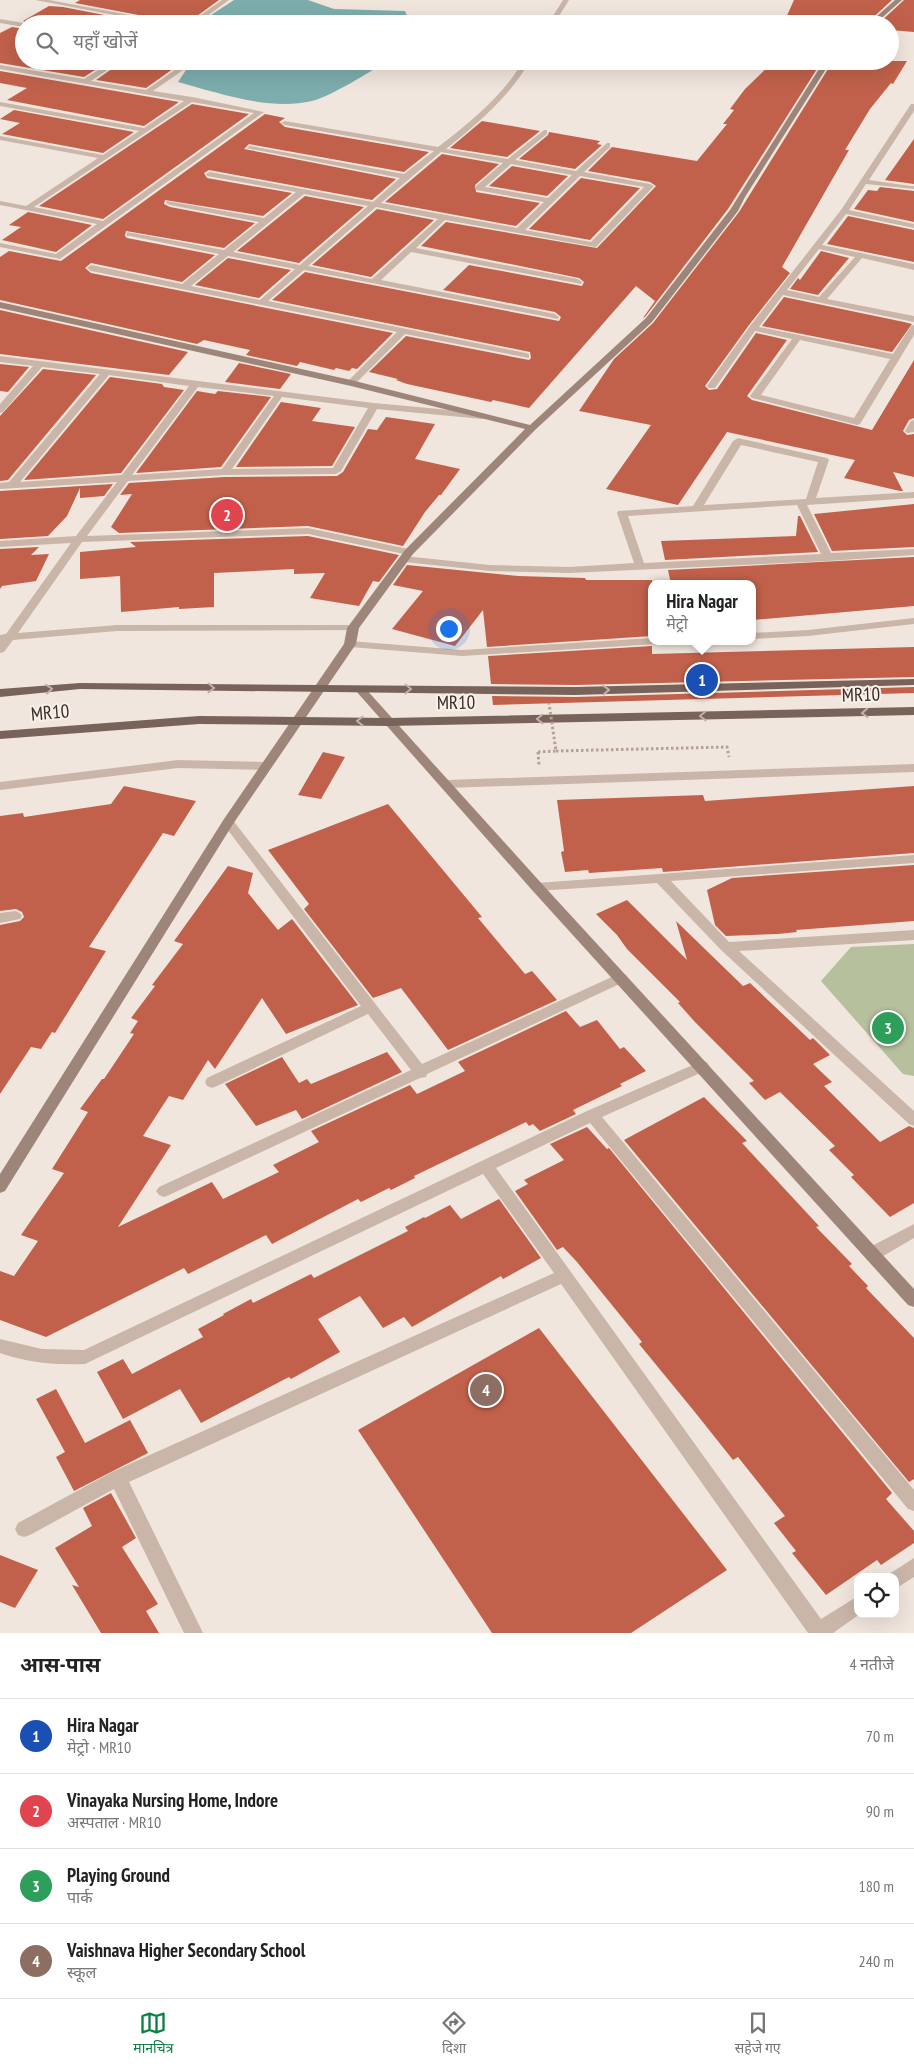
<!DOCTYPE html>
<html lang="hi">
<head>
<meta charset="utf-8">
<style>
  :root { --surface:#fff; --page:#f2f2f2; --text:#222; --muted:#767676; --line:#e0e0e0; --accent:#0b8043 }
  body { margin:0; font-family:"PT Sans Narrow","Noto Sans Devanagari",sans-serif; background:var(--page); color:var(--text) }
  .controls { position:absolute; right:15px; bottom:15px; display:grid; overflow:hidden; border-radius:10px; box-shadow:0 5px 20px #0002 }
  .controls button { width:45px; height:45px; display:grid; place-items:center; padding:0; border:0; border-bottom:1px solid var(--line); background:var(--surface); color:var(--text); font:25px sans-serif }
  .you { position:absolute; left:448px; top:628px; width:18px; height:18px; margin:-12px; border:4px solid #fff; border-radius:50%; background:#1a73e8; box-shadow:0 0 0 8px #1a73e833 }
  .badge { display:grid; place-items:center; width:32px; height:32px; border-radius:50%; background:var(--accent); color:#fff; font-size:16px; font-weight:700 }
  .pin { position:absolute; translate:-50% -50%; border:2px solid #fff; box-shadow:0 1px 5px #0006 }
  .popup { position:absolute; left:648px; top:580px; width:108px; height:65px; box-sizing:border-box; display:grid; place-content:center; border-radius:10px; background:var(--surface); filter:drop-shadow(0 1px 4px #0005); font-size:16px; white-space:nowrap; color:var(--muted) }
  .popup b { font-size:19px; color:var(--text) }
  .popup::after { content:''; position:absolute; left:50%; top:100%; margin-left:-10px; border:10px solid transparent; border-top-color:var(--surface) }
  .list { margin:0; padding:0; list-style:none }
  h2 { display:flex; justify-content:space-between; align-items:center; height:65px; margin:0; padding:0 20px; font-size:21px }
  h2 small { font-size:16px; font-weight:400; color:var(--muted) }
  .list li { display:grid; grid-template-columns:32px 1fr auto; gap:15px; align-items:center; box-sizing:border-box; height:75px; padding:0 20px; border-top:1px solid var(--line) }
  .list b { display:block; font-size:19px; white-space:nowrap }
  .list p { margin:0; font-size:16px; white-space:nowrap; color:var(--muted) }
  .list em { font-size:16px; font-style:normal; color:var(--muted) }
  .icon { flex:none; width:28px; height:28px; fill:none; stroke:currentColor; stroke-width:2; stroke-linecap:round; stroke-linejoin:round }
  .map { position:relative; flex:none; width:914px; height:1633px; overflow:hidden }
  .search { position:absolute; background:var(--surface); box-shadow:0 5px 20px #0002; left:15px; right:15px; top:15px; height:55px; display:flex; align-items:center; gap:12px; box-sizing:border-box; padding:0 18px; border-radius:28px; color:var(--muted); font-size:19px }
  .sheet { height:365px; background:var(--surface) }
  nav { display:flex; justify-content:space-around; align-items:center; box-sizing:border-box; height:70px; border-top:1px solid var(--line); background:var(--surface); font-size:14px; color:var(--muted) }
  nav a { display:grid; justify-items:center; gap:2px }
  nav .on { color:var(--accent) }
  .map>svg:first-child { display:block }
  .green { fill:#b6c09d }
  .water { fill:#7dadad }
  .building { fill:#c1614b }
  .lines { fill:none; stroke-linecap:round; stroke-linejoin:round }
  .path { stroke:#b5a093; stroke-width:3; stroke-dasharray:2.5 2.5; stroke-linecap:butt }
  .street { fill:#c9b6a9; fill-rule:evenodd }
  .secondary { fill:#9d857a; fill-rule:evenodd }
  .primary { fill:#78635a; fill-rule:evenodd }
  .path-bridge { stroke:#b5a093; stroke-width:3; stroke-dasharray:2.5 2.5; stroke-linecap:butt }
  .oneway { stroke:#bfb1a9 }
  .labels { text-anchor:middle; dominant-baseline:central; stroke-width:4; stroke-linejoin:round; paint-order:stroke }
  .street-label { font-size:19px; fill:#362c29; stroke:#f9f1e9 }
</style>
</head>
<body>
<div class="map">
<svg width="914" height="1633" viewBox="0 0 914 1633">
  <rect width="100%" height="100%" fill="#f1e6dd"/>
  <!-- green -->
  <path class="green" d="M914,944v132l-11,-2 -82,-93 30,-34z"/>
  <!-- water -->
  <path class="water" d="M234,0h74l26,9 71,2 6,13h-196l-13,-3z
    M197,61h189c-11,9 -61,38 -74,40 -43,10 -93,-8 -134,-19l10,-15z"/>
  <!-- building -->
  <path class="building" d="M80,0h139l-33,24 -111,-21z
    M794,0h98l-26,24h-40l-41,-4z
    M904,0h10v32l-24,-2v-6h-12z
    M49,6l14,1 88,17h-123l-5,-3z
    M12,27l12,2v32h85l-25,16 -84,-14v-30z
    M123,61h61l-38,27 -50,-8z
    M774,61h48l-94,148 -83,108 -2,1 12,-17 -19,-15 -107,122 -36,-8 -2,2 -84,-18 -11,-4 2,-1 -29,-7 37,-36 123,24 2,-2 -1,-6 -258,-52 33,-28 254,49 2,-4 -6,-5 -112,-22 26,-25 113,21 2,-4 -5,-4 -158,-32 25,-24 151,26 59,-62 -6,-4 -62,-11 24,-24 85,14 30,-37h-4l11,-14 -4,-1 15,-20z
    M833,61h74l-14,23 -2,-1 -21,26 -25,41h4l-67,117 8,6 -41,52 -44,61 4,4 8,-1 39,-56 31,7 -40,56 5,4 120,30 42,-70v58l-5,2 -6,11 4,4 7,-1v43l-21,-5 10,19h-3l-56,-13 11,-18 -128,-28 -49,73 -72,-16 45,-64 -72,-14 35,-52 39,-36 86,-111z
    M0,71l179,31 -35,24 -137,-26 20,-12 -27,-5z
    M192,104l57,10 -146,105 -64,-13z
    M14,110l120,22 -31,21 -101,-19 18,-11 -20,-4z
    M265,114l20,4 -6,4 6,5 144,25 -25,20 -155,-28 -5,5 152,30 -24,21 -163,-30 -5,3 3,5 85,15 -29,23 -98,-16 -1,4 6,3 85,16 -31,25 -98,-17 -1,5 2,2 88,17 -33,27 -91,-19 -6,5 6,5 302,60 -36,36 -5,-1 -3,3 -13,-3 -2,2 -34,-8 -3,4 -51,-11 4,-5 -46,-10 -7,4 -197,-44v-43l9,-6 52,10z
    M482,121l30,5 28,5 -33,26 -57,-9z
    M549,132l51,9 -3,3 5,1 -27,24 -56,-10 29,-24z
    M914,139v45l-29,-4z
    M442,154l57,10 -24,21 1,7 64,11 -24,23 -131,-24z
    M512,166l56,10 -21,20 -58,-10z
    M581,178l59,10 -50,52 -61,-11z
    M880,187l34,4v31l-60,-13 14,-19 9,1z
    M305,196l59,11 -65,56 -62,-12z
    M377,209l57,11 -63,57 -59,-12z
    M28,212l64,13 -36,27 -54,-12 19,-13 -12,-2z
    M848,216l66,14v32l-87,-18z
    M821,251l28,7 -31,37 -28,-6 8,-11 2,2z
    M228,258l63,12 -32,28 -64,-13z
    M784,297l120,25 8,2 -20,28 -130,-26z
    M0,310l188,42 -19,23 -169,-21z
    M239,363l52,11 -11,15 -55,-7z
    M0,364l29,3 -21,25 -8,-1z
    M43,369l53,6 -88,105 -8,1v-65z
    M110,377l52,7 2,3 20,3 -63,83 -97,7z
    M197,391l18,3 3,-3 53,6 -50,70 -85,6z
    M281,402l40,6 -9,13 43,6 -23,39 -96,1z
    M386,417l49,7 -20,35 45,10 -19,26h-2l-14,17 -22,34 -95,-20 -189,7 -8,-6 21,-33 -12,1 9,-12 96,-6 112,-1 6,-4 25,-43 9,1z
    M113,484l-9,12 -24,2v-10l-13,28 -19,20 -48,3v-48z
    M914,504v43l-82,4 -18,-37z
    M798,516h2l18,36 -153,8 -4,-19 135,-5z
    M308,536l91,19 -20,27 -6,-1 -14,25 -49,-8 15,-25 -31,1v-5l-80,4v34l-35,2v-2l-58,5 -1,-36 -40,3v-27l56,-5 -6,-5z
    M39,547l-8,8 18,-1 -13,27 -34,5 -2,3v-40z
    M914,557v49l-162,14v-36h-81l-3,-14z
    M407,565l111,11 67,2 1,2h66v56l-165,11 -4,-37 -28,36 -63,-17 31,-38 -30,-6z
    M652,646v8l262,-7v30l-339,8 -84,-1 -3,-28z
    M914,687v6l-421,12 -1,-9 83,1z
    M323,752l22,5 -24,42 -23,-4z
    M124,786l72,15 -22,35 -11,-3 -74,114 17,4 -51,82 -3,-1 -11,17 -10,-2 -31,47v-169l20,-4 4,-4 -2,-5 -6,-3 -16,2v-95l23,-3 1,4 87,-13z
    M914,786v67l-251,19 -1,-4 -73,5 -1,-3 -23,2 -4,-20 3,-1 -7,-51 146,-5 2,6z
    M388,804l94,113 -4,1 47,56 7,-3 25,29 -109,50 -47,-62 -28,10 -69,-89 5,-5 -41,-54z
    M914,865v56l-118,9 1,2 -19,2 -52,2 -11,-11 -8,-35 25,-12z
    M228,866l25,7 -5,20 30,37 14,-11 66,86 -72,29 -24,-36 -47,71 -7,-9 -25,40 -14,-4 -26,40 28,9 -53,82 94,-45 11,17 56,-27 -6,-7 46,-23 -8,-11 99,-46 7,9 48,-23 -7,-9 108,-51 14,16 17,-7 23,29 4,-2 22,24 -26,13 2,2 -49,24 3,4 -36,17 -7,-7 -4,2 -3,-4 -112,54 1,2 -24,12 -2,-2 -28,14 -3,-3 -86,45 -6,-9 -78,39 -4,-6 -138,69 -46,-17v-49l14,5 24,-35 -17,-6 43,-62 -12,-4 36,-57 -8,-3 22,-30h2l30,-45 -4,-1 8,-12 -7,-3 24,-32 -3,-1 31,-41 -9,-3z
    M627,900l60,60 -11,-39 67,65 7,-3 60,57 3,-2 17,17 -17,9 19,18 -8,4 56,56 29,-16 5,2v75l-24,14 -39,-40 3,-2 -25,-25 6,-4 -55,-54 -15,8 -16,-17 5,-2 -59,-59 -17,-19 2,-1 -53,-53 -10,-14 -21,-21z
    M387,1052l15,20 -100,47 -6,-9 -40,16 -31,-42 57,-27 17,26 8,-4 4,5z
    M704,1097l43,44 -5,2 77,83 -3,1 36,37 -3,2 19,20 -2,2 48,50v141l-5,3 -285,-342z
    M587,1127l20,22 2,-1 283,345 -6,6 28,32v12l-33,22 -4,-5 -51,35 -34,-42 4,-2 -22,-28 11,-7 -47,-59 -5,3 -39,-49 -55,-67 3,-2 -65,-80 -14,-15 -6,3 -42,-59 13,-7 -4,-4 40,-20 -14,-16z
    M499,1199l42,59 -38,21 -2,-3 -89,51 -8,-10 -21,11 -23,-32 -42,23 22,33 -49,27 -2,-2 -88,46 -21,-34 -57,30 -26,-47 26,-13 9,15 71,-37 -5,-8 26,-14 -1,-1 28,-15 2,4 58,-29 3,4 94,-47 -3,-4 19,-10 1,1 25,-13 11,14z
    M539,1328l188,242 -96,63h-139l-134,-203z
    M56,1389l29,54 45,-23 18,33 -74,38 -18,-34 9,-5 -29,-53z
    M111,1493l25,45 -14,9 36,57 -12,7 13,22h-58l-29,-48 7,2 -24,-39 37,-22 -9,-18z
    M0,1555l38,15 -23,38 -15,-6z"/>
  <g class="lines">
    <!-- path -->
    <path class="path" d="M556,751l171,-4 2,10
      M538,752l1,13"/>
    <!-- street -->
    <path class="street" d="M35,0h14l129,24h-16z
      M222,0h7l-33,24h-8z
      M563,0h6l-15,24h-6z
      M0,19l24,4 2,1h-2v3l-24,-4z
      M113,61h8l-30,20 55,9 42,-29h8l-43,30 39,6 72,15 -204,147 -60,-12v-4l56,11 41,-30 -97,-19v-4l26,5 72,-48 -98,-18v-4l103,19 36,-24 -139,-25v-4l144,26 40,-27 -184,-32v-4l84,14zM192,102l62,11 -151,108 -69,-14z
      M523,61h7c-20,35 -53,63 -84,88l62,10 36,-29h3v4l-32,26 61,11 31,-28h3v4l-26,25 66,12 4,2 -58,61 -151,-27 -29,28 162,31 4,3 -1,2 -170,-32 -30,28 174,34 4,3 -1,2 -254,-49 -36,31 258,52 3,1v4l-124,-24 -51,51 -3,1 -5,-3 51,-51 -306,-61 -4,-3 4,-3 91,19 37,-30 -89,-18h-3v-4l97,18 35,-28 -89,-17 -4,-2 1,-2 97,17 32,-26 -89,-16 -1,-2 4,-2 163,30 27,-24 -154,-30 4,-2 154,28 30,-23 -149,-26 -4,-2 4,-2 153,26c31,-24 65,-51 85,-86zM441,152l62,11 -27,23v4l68,12 -27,26 -136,-25zM511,164l61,11 -24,23 -63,-11zM580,176l64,11 -53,55 -66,-12zM304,194l64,12 -68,59 -67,-13zM376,207l62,12 -66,60 -64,-13zM228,256l67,13 -35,31 -69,-14z
      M911,104h3v7l-45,69 42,6h3v3l-48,-5 -17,26 65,14v4l-68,-14 -24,31 92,19v6l-52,-12 -35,41 87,17v6l-131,-27 -24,32 134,27 18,-28 3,-1v10l-54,89 -3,1 -105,-27 -2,-2 42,-57 -37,-8 -40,57h-6l-2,-2 43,-60 91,-116zM819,249l36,8 -36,40 -32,-7zM800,340l90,19 -36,59 -93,-23z
      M0,356l374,47 108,10 5,3 -5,3 -105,-10 -36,62 -5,3 -111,1 -97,6 -41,55 221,-8 105,22 1,2 -1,2 -4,1 -101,-21 -226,8 -64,91 99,-8h236l6,3 -2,2 -240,1 -104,9 -9,12 -4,1v-18l6,-1 65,-91 -71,4v-6l76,-5 41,-54 -117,7v-6l9,-1 91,-108 -58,-7 -39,45 -3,1v-9l33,-38 -33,-4zM109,375l80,11 -67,89 -102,7zM198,387l76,9 -52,73 -90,6zM282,397l86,11 -35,60 -101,1z
      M914,420v12l-7,1 -2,-2 6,-10z
      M738,438l89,20 2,2 -13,38 98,-6v6l-107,7 24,48 83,-4v6l-86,6 -259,12 -79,-2 -86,-9 -5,-3 5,-3 86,9 79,2 65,-4 -17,-50 1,-2 75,-5 40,-65zM741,445l77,17 -12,37 -102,6zM797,505l24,49 -177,9 -16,-47z
      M914,618v6l-106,12 -56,3v-6l56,-3z
      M652,638v3h10l-5,3 -195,12 -112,-9 -6,-3 6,-3 112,9z
      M178,760l87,2 6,4 -6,4 -87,-2 -178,22v-8z
      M914,764v8l-467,16 -6,-4 6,-4z
      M228,818l4,1 190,245 194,-89h10l2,3 -2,3 -199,93 -1,3 -6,1 -251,117 -5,2 -5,-2 -3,-4 3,-4 252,-117 -43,-56 -151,72 -5,2 -5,-2 -2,-4 2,-4 154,-72 -137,-181 -2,-3z
      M914,855v8l-243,18 58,61 185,-12v10l-175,11 175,160v15l-5,-2 -188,-174 -64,-67 -120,8 -5,-1 -2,-3 2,-3 5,-1z
      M15,911l5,2 2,3 -2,3 -20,4v-10z
      M702,1061l5,1 2,4 -2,4 -105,47 312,373v21l-6,-2 -318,-386 -94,45 325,451 37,-23v18h2l-27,19h-25l-247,-349 -432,198 74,151h-19l-70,-144 -84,46 -6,2 -6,-2 -3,-6 3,-6 94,-51 442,-199 -71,-99 -398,190c-30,1 -57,-1 -85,-11v-14l42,10 42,1 503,-239z
      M914,1224v14l-36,21 -6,2 -6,-2 -2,-5 2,-5z
      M914,1558v19l-19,12v-12h-8l2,-3z"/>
    <!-- secondary -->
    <path class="secondary" d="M895,0h7l-27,24h-7z
      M824,61h7l-86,136 -7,14 -86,111 -117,108 -122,124 -54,74 -3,16 -123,180 -228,367 -5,2v-19l224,-355 120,-175 3,-16 58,-78 120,-121 -174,-43 -351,-78v-6l351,78 179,45 116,-107 84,-108z
      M360,686l4,1 178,197 372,405v18l-6,-2 -376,-415 -176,-199 -2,-2z"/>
    <!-- primary -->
    <path class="primary" d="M914,679v6l-339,10 -495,-6 -80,8v-8l80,-6 495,4z
      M914,707v8l-525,11 -190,-2 -199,15v-8l199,-15 190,2z"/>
    <!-- path-bridge -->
    <path class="path-bridge" d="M538,752l18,-1 -7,-48"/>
  </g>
  <!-- one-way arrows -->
  <defs><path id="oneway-chevron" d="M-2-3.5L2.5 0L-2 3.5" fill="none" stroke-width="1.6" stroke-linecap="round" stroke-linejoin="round" transform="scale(1.25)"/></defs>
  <g class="oneway">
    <use href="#oneway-chevron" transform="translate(211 688) rotate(1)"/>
    <use href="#oneway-chevron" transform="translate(49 689) rotate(-5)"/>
    <use href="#oneway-chevron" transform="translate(408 689) rotate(1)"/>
    <use href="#oneway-chevron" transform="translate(606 690) rotate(-2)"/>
    <use href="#oneway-chevron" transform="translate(865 713) rotate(178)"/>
    <use href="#oneway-chevron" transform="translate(703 716) rotate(179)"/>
    <use href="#oneway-chevron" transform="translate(540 719) rotate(179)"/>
    <use href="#oneway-chevron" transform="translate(360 721) rotate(-180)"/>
  </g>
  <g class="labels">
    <!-- street labels -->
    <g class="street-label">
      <text transform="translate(861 694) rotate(-2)">MR10</text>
      <text transform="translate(456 702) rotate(-1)">MR10</text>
      <text transform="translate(50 712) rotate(-5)">MR10</text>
    </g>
  </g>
</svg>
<div class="controls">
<button><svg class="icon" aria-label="locate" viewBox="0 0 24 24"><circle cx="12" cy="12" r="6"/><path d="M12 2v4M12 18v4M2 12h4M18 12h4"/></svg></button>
</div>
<div class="you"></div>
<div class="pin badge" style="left:702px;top:680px;background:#1a4fb4">1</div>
<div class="popup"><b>Hira Nagar</b>मेट्रो</div>
<div class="pin badge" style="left:227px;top:515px;background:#e0444e">2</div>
<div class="pin badge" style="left:888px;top:1028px;background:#2e9e5b">3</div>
<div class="pin badge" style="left:486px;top:1390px;background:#8d6e63">4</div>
<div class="search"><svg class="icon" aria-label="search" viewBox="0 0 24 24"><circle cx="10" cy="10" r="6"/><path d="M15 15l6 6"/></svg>यहाँ खोजें</div>
</div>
<section class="sheet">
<h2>आस-पास<small>4 नतीजे</small></h2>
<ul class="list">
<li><span class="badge" style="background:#1a4fb4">1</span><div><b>Hira Nagar</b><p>मेट्रो · MR10</p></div><em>70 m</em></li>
<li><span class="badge" style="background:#e0444e">2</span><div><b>Vinayaka Nursing Home, Indore</b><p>अस्पताल · MR10</p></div><em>90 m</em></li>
<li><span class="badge" style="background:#2e9e5b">3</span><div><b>Playing Ground</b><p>पार्क</p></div><em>180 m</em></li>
<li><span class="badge" style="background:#8d6e63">4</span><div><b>Vaishnava Higher Secondary School</b><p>स्कूल</p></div><em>240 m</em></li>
</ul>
</section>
<nav>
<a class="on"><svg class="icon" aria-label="map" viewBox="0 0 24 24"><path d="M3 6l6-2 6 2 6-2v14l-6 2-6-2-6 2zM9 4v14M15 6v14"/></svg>मानचित्र</a>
<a><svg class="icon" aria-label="directions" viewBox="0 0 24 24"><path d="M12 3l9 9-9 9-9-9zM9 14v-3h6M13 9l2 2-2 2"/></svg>दिशा</a>
<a><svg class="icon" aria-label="saved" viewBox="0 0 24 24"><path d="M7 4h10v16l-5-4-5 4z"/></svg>सहेजे गए</a>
</nav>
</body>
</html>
